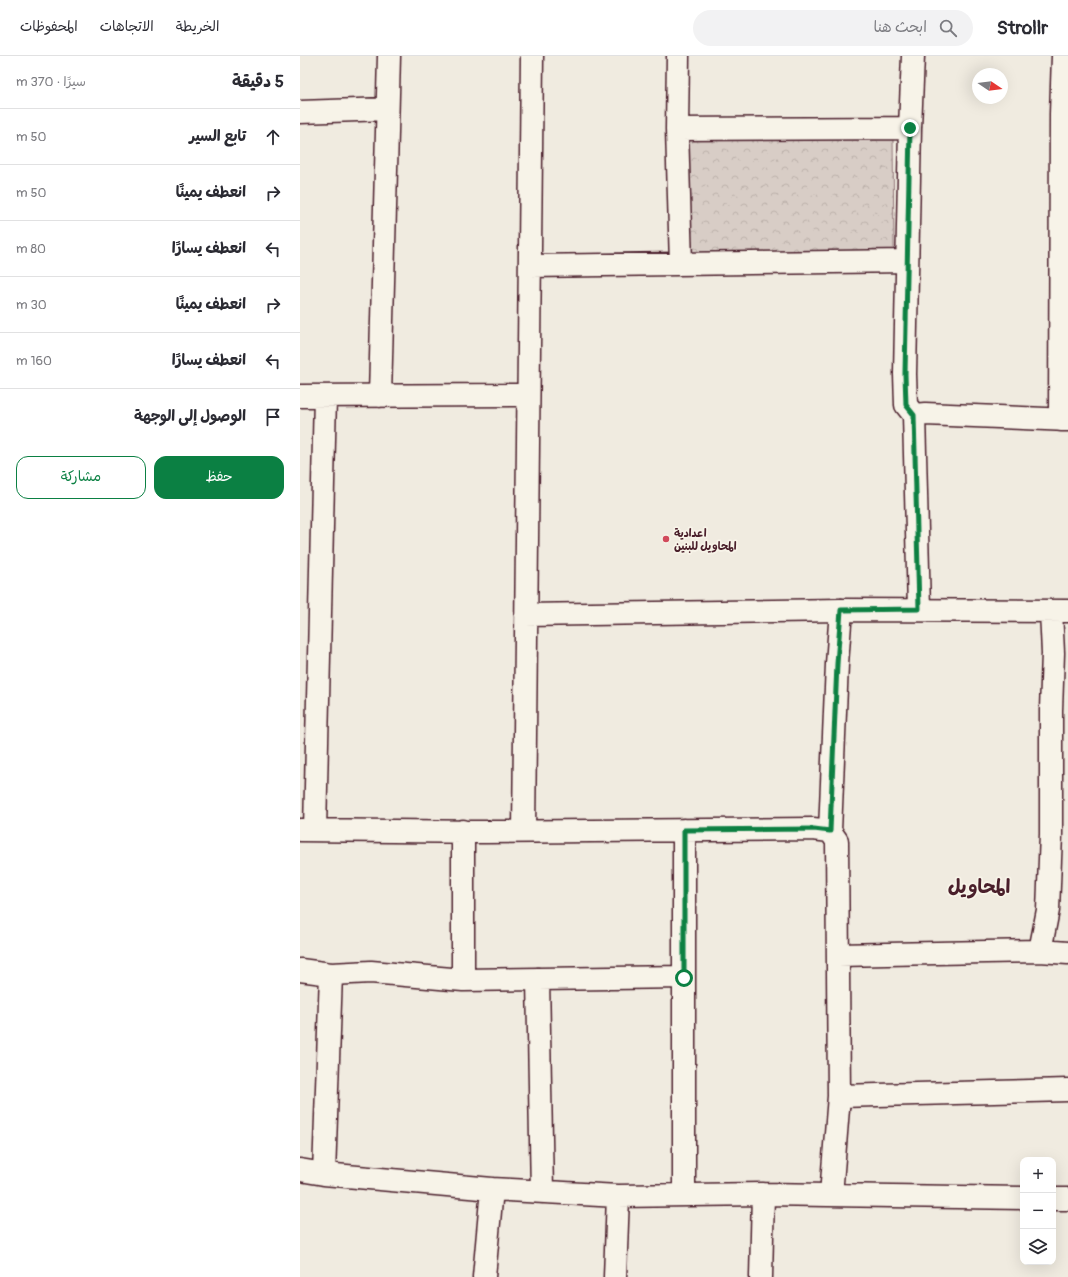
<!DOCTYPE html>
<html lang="ar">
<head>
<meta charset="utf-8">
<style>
  :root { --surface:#fff; --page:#f2f2f3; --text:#2b2b33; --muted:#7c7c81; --line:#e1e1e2; --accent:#0b8043 }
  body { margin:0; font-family:Pangolin,"Playpen Sans Arabic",sans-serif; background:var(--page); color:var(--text); direction:rtl }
  .controls { position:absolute; right:12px; bottom:12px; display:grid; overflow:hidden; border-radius:8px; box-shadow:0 4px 16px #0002 }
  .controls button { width:36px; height:36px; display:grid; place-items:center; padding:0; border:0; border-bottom:1px solid var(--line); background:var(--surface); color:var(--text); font:20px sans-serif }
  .compass { position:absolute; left:672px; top:12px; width:36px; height:36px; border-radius:50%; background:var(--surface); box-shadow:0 4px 16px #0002; rotate:103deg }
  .stop { position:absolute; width:12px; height:12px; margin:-9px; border:3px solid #0b8043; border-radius:50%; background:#fff }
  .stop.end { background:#0b8043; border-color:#fff; box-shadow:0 1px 4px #0008 }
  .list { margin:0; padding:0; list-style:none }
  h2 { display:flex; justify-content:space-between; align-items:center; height:52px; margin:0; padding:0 16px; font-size:17px }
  h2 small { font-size:13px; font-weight:400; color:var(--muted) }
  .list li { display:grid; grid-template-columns:26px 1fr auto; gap:12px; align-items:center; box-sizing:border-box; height:56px; padding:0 16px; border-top:1px solid var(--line) }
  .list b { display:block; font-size:15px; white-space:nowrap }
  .list em { font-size:13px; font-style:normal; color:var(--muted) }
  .actions { display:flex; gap:8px; padding:12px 16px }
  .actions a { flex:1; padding:9px 0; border:1px solid var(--accent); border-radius:12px; text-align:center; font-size:14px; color:var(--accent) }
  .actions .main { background:var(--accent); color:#fff }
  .icon { flex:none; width:22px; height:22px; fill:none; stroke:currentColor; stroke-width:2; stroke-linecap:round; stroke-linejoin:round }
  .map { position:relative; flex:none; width:768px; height:1221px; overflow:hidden; direction:ltr }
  header { display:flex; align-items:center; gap:24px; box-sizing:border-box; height:56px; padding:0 20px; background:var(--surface); border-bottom:1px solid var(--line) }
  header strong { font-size:19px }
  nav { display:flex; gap:22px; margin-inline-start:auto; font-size:14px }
  .search { width:280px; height:36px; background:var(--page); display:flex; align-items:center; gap:10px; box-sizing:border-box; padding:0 14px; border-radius:22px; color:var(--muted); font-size:15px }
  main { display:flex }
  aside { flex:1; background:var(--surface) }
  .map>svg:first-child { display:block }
  .park { fill:url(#park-crowns); stroke:#917678 }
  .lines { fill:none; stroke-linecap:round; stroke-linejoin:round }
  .minor-casing { stroke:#4a1f2b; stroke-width:25 }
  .minor { stroke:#f7f3e8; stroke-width:22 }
  .route { stroke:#0b8043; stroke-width:5 }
  .poi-dot { fill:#d1495b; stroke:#f7f3e8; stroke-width:1.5 }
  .labels { text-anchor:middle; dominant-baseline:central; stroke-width:3.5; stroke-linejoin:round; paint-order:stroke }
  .poi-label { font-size:11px; font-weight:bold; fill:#4a1f2b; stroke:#f7f3e8; text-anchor:start }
  .town-label { font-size:19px; font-weight:bold; fill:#4a1f2b; stroke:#f7f3e8 }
</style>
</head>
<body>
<header>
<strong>Strollr</strong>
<div class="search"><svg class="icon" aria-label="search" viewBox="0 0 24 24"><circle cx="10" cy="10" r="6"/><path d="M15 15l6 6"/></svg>ابحث هنا</div>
<nav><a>الخريطة</a><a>الاتجاهات</a><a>المحفوظات</a></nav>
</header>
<main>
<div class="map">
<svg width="768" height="1221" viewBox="0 0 768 1221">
  <defs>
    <pattern id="park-crowns" width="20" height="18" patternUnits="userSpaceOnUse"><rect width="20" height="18" fill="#d8cdc6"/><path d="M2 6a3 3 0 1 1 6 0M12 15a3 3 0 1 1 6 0" fill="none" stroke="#bbb0aa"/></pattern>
  </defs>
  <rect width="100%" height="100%" fill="#f0ebe0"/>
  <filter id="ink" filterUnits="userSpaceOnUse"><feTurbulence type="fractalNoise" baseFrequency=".025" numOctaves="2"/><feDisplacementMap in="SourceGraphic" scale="8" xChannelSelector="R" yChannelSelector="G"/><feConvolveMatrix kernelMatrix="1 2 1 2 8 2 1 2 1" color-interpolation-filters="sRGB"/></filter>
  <g filter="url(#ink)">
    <!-- park -->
    <path class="park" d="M593,82l1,114 -207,2 -1,-114z"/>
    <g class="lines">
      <defs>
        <path id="minor" d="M378,0l-1,73 4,135
          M613,0l-3,72 -5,246 1,31 8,10 11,-1 143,6
          M0,56l87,-3
          M377,73l233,-1
          M230,210l377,-5
          M0,340l228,-1
          M80,340l9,-340
          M614,359l5,194
          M760,364l1,-306 2,-58
          M226,559l315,-5 227,1
          M0,774l185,2 328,-3 17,2 7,10 2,255 -8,99
          M15,774l10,-434
          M384,774v365
          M163,775v149
          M224,775l8,-775
          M530,775l7,-167 4,-54
          M740,895l8,-41 3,-76v-124l2,-57 -2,-42
          M538,899l202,-4 28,2
          M0,914l31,4 40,-2 92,8 221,-3
          M238,923l4,213
          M539,1040l229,-6
          M0,1114l24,4 168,15 126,7 145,-2 260,4
          M24,1118l7,-200
          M753,1143h15
          M184,1221l8,-88
          M315,1221l3,-81
          M461,1221l2,-83"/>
      </defs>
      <!-- minor casing -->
      <use href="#minor" class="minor-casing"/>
      <!-- minor -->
      <use href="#minor" class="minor"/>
    </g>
  </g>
  <g class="lines" filter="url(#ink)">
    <!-- route -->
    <path class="route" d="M384,922v-148l130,-1 16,2 7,-167 4,-54 78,-1 -5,-194 -8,-10 -1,-31 5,-246"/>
  </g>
  <!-- markers -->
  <circle class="poi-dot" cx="366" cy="483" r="4"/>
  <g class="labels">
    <!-- poi labels -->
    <g class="poi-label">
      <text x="374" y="477">اعدادية<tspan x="374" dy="13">المحاويل للبنين</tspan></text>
    </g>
    <!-- town labels -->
    <g class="town-label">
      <text x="679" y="831">المحاويل</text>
    </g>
  </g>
</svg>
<div class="controls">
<button>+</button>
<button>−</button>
<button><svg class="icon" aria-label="layers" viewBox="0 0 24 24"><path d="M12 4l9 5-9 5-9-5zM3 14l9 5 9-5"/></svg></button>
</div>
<svg class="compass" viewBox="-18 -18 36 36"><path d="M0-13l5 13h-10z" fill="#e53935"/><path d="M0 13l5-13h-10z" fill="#7c7c81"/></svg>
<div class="stop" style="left:384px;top:922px"></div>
<div class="stop end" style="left:610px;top:72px"></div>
</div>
<aside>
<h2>5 دقيقة<small>سيرًا · 370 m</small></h2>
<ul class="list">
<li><svg class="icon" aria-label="ahead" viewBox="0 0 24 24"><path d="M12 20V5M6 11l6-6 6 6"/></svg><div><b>تابع السير</b></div><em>50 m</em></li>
<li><svg class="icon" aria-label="right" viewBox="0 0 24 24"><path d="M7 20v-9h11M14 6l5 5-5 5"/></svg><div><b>انعطف يمينًا</b></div><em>50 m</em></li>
<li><svg class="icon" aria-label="left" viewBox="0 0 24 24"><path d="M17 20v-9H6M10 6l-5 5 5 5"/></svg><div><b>انعطف يسارًا</b></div><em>80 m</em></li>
<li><svg class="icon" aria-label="right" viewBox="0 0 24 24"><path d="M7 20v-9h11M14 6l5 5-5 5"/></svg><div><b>انعطف يمينًا</b></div><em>30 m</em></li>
<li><svg class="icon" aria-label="left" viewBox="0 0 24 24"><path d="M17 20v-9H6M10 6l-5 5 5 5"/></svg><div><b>انعطف يسارًا</b></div><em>160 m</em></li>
<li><svg class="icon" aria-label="arrive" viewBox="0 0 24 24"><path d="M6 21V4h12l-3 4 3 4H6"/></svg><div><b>الوصول إلى الوجهة</b></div></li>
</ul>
<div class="actions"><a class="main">حفظ</a><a>مشاركة</a></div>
</aside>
</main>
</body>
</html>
